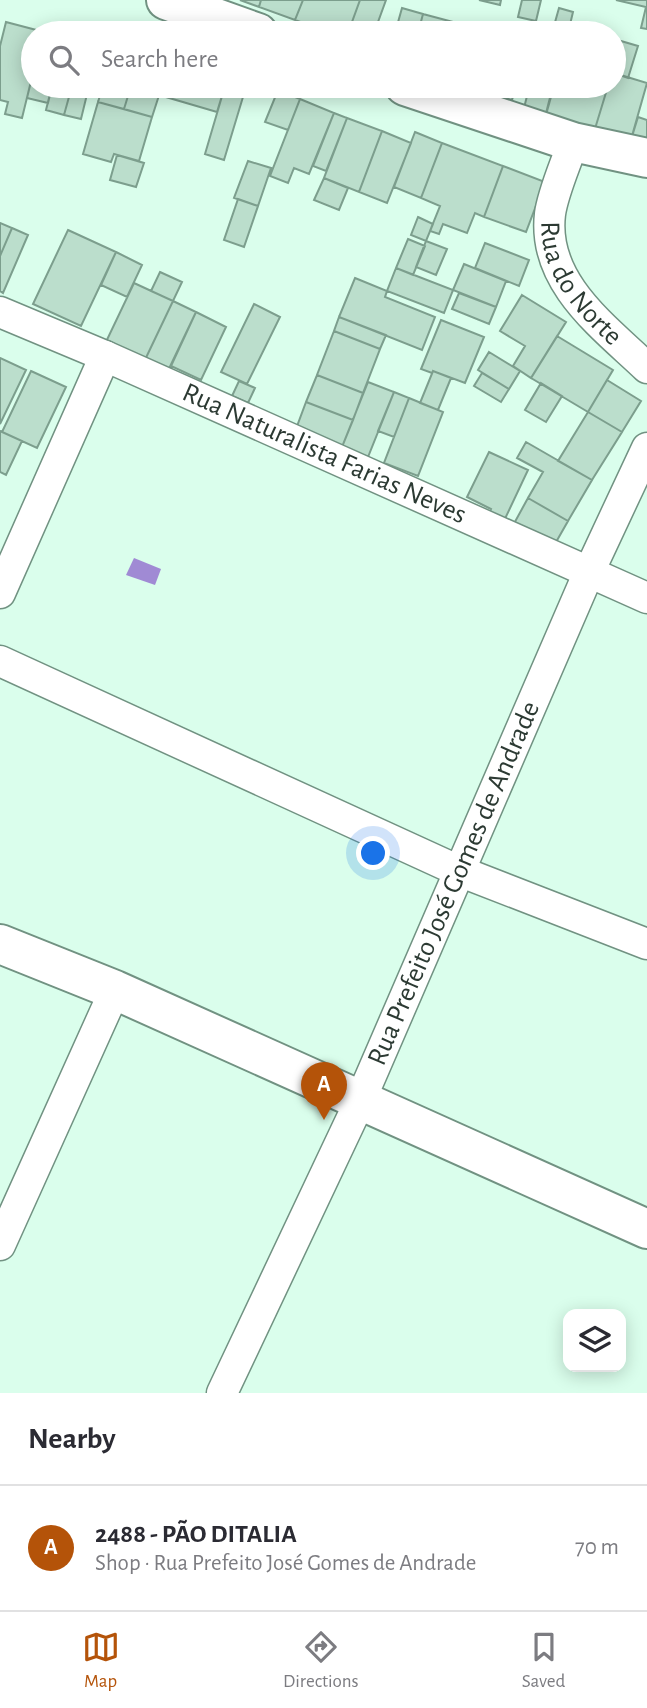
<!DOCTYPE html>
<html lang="en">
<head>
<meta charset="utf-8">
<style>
  :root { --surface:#fff; --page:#f7f7f7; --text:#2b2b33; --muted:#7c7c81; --line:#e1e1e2; --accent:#b45309 }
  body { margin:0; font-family:"Alegreya Sans",sans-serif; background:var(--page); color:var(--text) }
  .controls { position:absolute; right:21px; bottom:21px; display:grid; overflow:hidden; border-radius:14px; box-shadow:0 4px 18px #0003 }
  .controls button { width:63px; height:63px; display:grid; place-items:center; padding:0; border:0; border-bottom:2px solid var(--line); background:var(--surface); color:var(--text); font:35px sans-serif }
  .you { position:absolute; left:374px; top:854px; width:24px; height:24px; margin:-18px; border:5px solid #fff; border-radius:50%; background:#1a73e8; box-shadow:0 0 0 10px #1a73e833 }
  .badge { display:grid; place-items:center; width:46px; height:46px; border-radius:50%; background:var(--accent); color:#fff; font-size:23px; font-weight:700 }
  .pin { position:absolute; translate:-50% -58px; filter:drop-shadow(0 2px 4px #0008) }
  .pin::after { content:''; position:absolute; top:37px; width:24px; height:21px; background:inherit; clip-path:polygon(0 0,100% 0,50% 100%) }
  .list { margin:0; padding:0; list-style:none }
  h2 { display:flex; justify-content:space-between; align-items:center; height:91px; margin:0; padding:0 28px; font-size:30px }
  h2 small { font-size:23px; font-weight:400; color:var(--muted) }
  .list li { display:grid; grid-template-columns:46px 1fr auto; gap:21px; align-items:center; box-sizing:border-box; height:126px; padding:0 28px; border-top:2px solid var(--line) }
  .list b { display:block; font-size:26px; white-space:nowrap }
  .list p { margin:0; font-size:23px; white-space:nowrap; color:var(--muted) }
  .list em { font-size:23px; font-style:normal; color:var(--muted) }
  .icon { flex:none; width:38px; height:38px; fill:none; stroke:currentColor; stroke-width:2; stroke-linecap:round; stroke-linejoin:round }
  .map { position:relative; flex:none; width:647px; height:1393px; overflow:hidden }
  .search { position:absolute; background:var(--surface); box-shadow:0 4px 18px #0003; left:21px; right:21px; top:21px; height:77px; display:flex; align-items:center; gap:18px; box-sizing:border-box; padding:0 24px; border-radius:38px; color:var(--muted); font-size:26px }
  .sheet { height:217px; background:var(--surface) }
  nav { display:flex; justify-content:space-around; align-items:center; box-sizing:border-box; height:98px; border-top:2px solid var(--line); background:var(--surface); font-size:19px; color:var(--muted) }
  nav a { display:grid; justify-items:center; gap:4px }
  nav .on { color:var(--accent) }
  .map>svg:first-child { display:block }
  .water { fill:#a08ad4 }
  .building { fill:#bbdecc; stroke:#7c9e8d; stroke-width:2 }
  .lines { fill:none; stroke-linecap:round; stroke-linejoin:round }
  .street-casing { stroke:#719282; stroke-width:33 }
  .secondary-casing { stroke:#719282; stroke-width:42 }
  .street { stroke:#fff; stroke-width:30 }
  .secondary { stroke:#fff; stroke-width:38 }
  .labels { text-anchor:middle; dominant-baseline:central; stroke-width:7; stroke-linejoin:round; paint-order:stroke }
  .street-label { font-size:28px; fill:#2c3a33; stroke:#dafeec }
</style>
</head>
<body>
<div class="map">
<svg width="647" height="1393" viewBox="0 0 647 1393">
  <rect width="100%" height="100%" fill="#dafeec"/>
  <!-- water -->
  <path class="water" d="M134,558l27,11 -6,16 -29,-10z"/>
  <!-- building -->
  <path class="building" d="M240,0h21l-2,7z
    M261,0h42l-8,20 -36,-13z
    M303,0h57l-12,33h-18l-35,-13z
    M360,0h26l-12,33h-26z
    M479,0h22l-1,5z
    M522,0h19l-5,21 -18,-4z
    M616,0h31v29l-6,-1 5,-21z
    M402,8l21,6 -5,19h-23z
    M559,8l14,4 -5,21h-16z
    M423,14l64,17v2h-69z
    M6,22l38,10 -11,1v40l-11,45 -17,-4 3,-12 -8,-2v-54z
    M621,41l17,5 -10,32 -14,-5z
    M33,73v13h19l-4,17 -21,-5z
    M614,73l33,10 -17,60 -36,-11 14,-46h6z
    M52,86h20l-8,29 -18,-5z
    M72,86h17l-8,33 -17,-4z
    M103,86h28l-7,23 -26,-7z
    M131,86h31l-10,31 -28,-8z
    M162,86h63l-8,26 -58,-17z
    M225,86l21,1 -22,73 -19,-6z
    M472,86h44l-4,14 -41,-11z
    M516,86h38l-10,36 -22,-6 5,-20 -13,-3z
    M553,86h55l-14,46 -49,-15z
    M278,90l22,9 -12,31 -23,-8z
    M300,99l34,14 -25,61 -15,-6 -6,15 -18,-7z
    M98,102l54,15 -13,44 -25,-7 -3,8 -28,-8z
    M334,113l13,5 -21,53 -13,-5z
    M638,117l9,3v26l-17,-3z
    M347,118l35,13 -23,61 -35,-14z
    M382,131l29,12 -24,60 -28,-11z
    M415,132l27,11 -21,55 -27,-11z
    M442,143l61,23 -19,51 -9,-4 -8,20 -24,-9 -4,10 -9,-3 10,-25 -19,-8z
    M117,155l27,8 -8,24 -26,-7z
    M248,161l23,7 -13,38 -24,-8z
    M503,166l42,16 -19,50 -42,-15z
    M324,178l24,10 -9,22 -25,-10z
    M238,199l20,7 -14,41 -20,-7z
    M418,217l15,7 -7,17 -15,-6z
    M0,223l12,5 -12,28z
    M12,228l16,7 -25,58 -3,-2v-35z
    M68,230l48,22 -35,74 -48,-22z
    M408,239l17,7 -12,29 -17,-7z
    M426,241l21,8 -11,26 -20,-8z
    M485,243l44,17 -10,26 -44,-18z
    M116,252l26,13 -15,32 -26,-12z
    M464,264l42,17 -10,26 -43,-17z
    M396,268l57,22 -9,23 -57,-22z
    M160,272l22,10 -9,19 -22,-10z
    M355,278l32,13 -2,6 50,20 -13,33 -83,-33z
    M134,283l39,18 -30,63 -39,-18z
    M459,293l37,14 -7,17 -37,-15z
    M522,295l44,27 -35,56 -18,-12 12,-20 -25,-15z
    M173,301l23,11 -30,63 -23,-11z
    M254,304l26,13 -33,67 -26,-12z
    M196,312l30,15 -25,53 -30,-14z
    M339,317l47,18 -6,14 -46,-18z
    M441,320l43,17 -19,46 -32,-12 -1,2 -11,-4z
    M334,331l46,18 -17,44 -46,-18z
    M557,336l56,34 -25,42 -57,-34z
    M489,352l31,19 -11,18 -31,-19z
    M0,358l26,12 -26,54z
    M31,371l35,16 -29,61 -35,-16z
    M433,371l18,7 -13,32 -18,-7z
    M482,373l27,16 -8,13 -27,-16z
    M317,375l46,18 -10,27 -47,-18z
    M607,380l34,21 -19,31 -34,-20z
    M239,381l16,7 -7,15 -16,-7z
    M368,382l26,10 -26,65 -26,-10z
    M541,383l21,13 -16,26 -21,-12z
    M394,392l15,6 -15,39 -16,-6z
    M409,398l34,14 -25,64 -34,-13z
    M306,402l47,18 -11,27 -46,-18z
    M588,412l34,20 -30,48 -34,-19z
    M0,431l22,10 -16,34 -6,-3z
    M526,442l66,38 -24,41 -40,-23 15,-26 -26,-14z
    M489,452l39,18 -25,53 -15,-7 3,-7 -24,-12z
    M528,498l40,23 -17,30 -40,-22z"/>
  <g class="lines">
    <defs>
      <g id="street">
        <path id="s1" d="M573,142c-7,22 -20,50 -23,72 -8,68 53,112 97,154"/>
        <path id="s2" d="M0,312l105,44 542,242"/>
        <path d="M0,593l105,-237"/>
        <path d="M0,661l459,210 188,73"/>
        <path d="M0,1245l115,-255"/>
        <path id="s3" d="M222,1393l138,-292 229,-529 58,-124"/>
      </g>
      <path id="secondary" d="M166,0l92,33
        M405,86l168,56 74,16
        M0,944l115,46 532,239"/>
    </defs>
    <!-- street casing -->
    <use href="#street" class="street-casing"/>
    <!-- secondary casing -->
    <use href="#secondary" class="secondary-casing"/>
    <!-- street -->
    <use href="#street" class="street"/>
    <!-- secondary -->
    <use href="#secondary" class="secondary"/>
  </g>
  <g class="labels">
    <!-- street labels -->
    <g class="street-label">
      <text stroke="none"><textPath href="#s1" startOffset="154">Rua do Norte</textPath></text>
      <text stroke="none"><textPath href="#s2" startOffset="354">Rua Naturalista Farias Neves</textPath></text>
      <text stroke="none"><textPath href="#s3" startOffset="560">Rua Prefeito José Gomes de Andrade</textPath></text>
    </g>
  </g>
</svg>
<div class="controls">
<button><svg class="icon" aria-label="layers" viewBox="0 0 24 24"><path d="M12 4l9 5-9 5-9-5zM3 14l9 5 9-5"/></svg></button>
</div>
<div class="you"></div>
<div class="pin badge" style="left:324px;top:1120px">A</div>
<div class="search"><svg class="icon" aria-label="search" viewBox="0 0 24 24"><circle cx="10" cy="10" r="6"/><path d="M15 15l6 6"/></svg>Search here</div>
</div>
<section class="sheet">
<h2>Nearby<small></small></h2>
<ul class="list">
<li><span class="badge">A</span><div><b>2488 - PÃO DITALIA</b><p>Shop · Rua Prefeito José Gomes de Andrade</p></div><em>70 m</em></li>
</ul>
</section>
<nav>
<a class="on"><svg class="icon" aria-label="map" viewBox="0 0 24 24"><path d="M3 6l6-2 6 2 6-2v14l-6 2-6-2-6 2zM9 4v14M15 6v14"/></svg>Map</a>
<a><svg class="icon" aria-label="directions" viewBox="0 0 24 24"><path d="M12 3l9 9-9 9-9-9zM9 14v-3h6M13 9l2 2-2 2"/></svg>Directions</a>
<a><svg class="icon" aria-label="saved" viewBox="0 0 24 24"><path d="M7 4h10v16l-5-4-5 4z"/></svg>Saved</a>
</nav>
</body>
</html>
